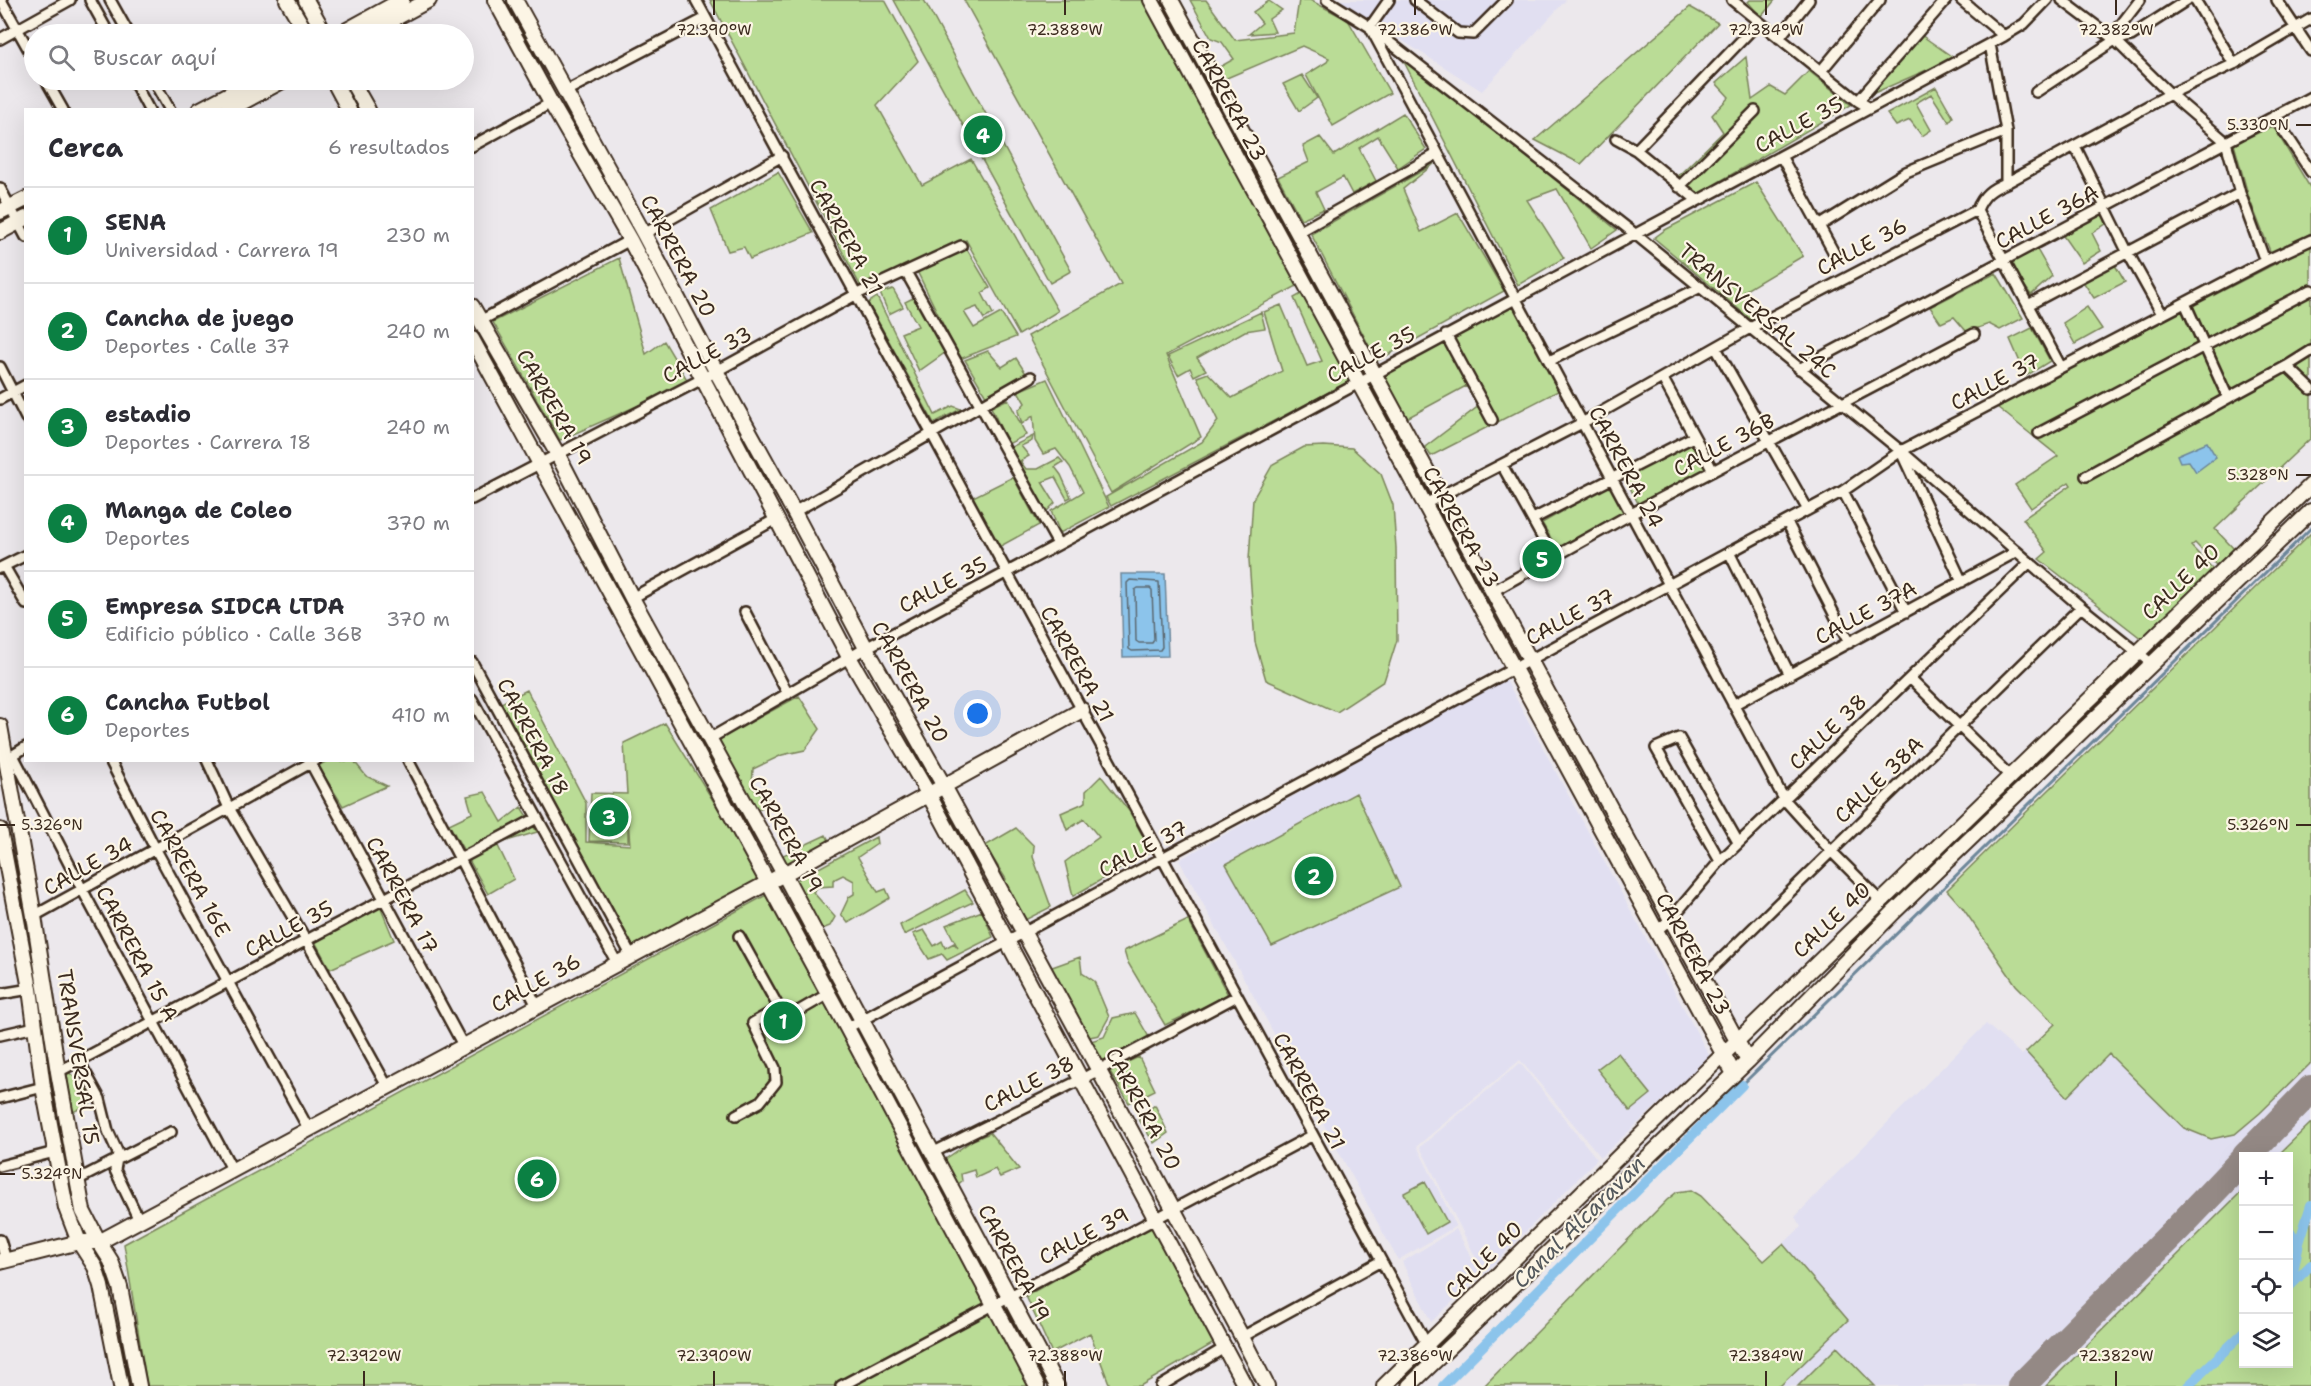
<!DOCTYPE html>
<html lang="es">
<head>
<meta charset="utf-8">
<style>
  :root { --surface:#fff; --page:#f2f2f3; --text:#2b2b33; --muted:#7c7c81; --line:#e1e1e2; --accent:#0b8043 }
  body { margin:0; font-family:"Shantell Sans",sans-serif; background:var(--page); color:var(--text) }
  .controls { position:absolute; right:18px; bottom:18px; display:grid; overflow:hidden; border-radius:0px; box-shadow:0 6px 24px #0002 }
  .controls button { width:54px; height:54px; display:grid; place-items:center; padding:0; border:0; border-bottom:2px solid var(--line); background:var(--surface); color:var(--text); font:30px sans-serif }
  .you { position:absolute; left:978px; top:714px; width:21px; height:21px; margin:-15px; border:4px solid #fff; border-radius:50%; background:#1a73e8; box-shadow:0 0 0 9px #1a73e833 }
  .badge { display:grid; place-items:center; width:39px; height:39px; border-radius:50%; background:var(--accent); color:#fff; font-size:20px; font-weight:700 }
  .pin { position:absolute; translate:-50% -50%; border:3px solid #fff; box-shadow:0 2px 6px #0006 }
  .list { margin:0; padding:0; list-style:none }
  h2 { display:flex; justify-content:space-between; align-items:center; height:78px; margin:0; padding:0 24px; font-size:26px }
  h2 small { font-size:20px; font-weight:400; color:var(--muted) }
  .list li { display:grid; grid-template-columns:39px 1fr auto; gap:18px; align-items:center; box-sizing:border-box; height:96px; padding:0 24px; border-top:2px solid var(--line) }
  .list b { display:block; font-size:22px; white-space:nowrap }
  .list p { margin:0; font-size:20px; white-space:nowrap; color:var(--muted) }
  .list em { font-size:20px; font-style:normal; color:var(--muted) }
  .icon { flex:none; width:33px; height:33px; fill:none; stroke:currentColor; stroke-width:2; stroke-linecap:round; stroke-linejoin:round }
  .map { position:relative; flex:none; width:2311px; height:1386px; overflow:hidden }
  .search { position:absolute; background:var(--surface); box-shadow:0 6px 24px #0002; left:24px; top:24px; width:450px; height:66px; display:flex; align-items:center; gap:15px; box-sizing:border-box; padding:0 21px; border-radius:33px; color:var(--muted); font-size:22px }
  .panel { position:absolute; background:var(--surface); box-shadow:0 6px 24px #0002; left:24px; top:108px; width:450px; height:654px; border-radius:0px }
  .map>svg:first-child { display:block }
  .built { fill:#e1dff1; fill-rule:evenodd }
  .green { fill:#badc96; stroke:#7a835a; stroke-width:1.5 }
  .water { fill:#8cc4eb; stroke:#6c8699; stroke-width:1.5 }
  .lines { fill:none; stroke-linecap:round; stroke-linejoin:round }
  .shore { stroke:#5b6870; stroke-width:1.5 }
  .stream { stroke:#6c8699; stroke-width:3 }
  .canal { stroke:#8cc4eb; stroke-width:10 }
  .taxiway { stroke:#948985; stroke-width:28 }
  .street-casing { stroke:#3b2a1e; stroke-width:14 }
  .secondary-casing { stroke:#3b2a1e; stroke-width:18 }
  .street { stroke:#fcf5e5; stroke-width:9 }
  .secondary { stroke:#fcf5e5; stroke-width:14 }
  .ticks { fill:none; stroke:#3b2a1e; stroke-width:2 }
  .labels { text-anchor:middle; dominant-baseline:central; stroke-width:4.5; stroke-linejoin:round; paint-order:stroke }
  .street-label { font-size:21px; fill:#3b2a1e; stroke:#fcf5e5 }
  .water-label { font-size:22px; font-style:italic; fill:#53585c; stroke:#fcf5e5 }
  .ticks-label { font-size:15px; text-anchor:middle; fill:#3b2a1e; stroke:#fcf5e5; stroke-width:4.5; stroke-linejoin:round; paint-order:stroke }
</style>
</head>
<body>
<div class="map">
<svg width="2311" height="1386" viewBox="0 0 2311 1386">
  <rect width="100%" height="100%" fill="#ece8ec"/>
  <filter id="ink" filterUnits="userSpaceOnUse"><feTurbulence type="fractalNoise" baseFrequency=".0167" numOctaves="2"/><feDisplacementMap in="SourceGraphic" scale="12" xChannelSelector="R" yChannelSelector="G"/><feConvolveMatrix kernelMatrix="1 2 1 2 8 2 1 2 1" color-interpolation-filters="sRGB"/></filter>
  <g filter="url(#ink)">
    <!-- built -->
    <path class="built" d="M1338,0h228l-84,91z
      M2311,533v853h-827l193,-194 14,-2 10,6 64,65 36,-34 -6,-10 37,-39 154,-154 36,31 33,-31 -39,-39 -54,-78 -15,-17zM2244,1156h44v208h-44z
      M1505,678l205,379 -109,100 -81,-97 -103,86 39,80 -58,34 -219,-400z
      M1520,1063l77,96 -113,115 -64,-127z
      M1456,1229l25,46 -50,47 -29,-60z"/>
    <!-- green -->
    <path class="green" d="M710,0h175l33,61 -41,44 45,80 49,-26 87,152 -39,24 -53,-95 -105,47z
      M894,0h30l147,271 -21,12z
      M964,0h178l157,285 -133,70 35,82 -90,56 -83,-157 93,-52z
      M1190,0h16l29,40 59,-7 5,-33h11l38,20 42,73 -57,33 -27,-51 21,-13 2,-4 -27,-12 -80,34 -6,-11 18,-10 -12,-17 -11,-4z
      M1750,0h25l-14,17 -13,-15z
      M1269,1l13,9 -13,9 6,13 -26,2 13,-11 -9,-11z
      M1690,7l28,16 -137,141 -46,-24z
      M1921,35l33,23 -89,39z
      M1400,54l217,176 -26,18 -34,-59 -30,11 37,58 -46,27z
      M1746,57l6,43 19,-13 14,8 24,-24 42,34 -153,89 -20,-18 45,-44 -11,-17 17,-18 -13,-14z
      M1302,75l15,23 -18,13 -16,-27z
      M1936,87l17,30 -4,5 -18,-28 -15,9 15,27 -9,6 -12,-16 -14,6 -9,-12z
      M1403,113l23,36 -28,19 -20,-32 -19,12 17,33 -24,13 -9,-17 -27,15 8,17 -23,10 -23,-42 31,-15 -6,-16 17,-9 14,18z
      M2273,126l38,63v44l-39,23 -23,-58 -15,-54z
      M1434,164l-31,25 18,43 37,-19 46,78 -127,70 -66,-127z
      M778,172l35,61 -63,26 -6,-12 -16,4 -17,-41z
      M1756,182l47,74 -59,35 10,31 -100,-84 11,-8z
      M2102,208l4,16 -14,9 9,18 -19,12 -23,-33z
      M2311,245v193l-96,91 19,20 -18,16 -21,-22 -4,3 22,23 -71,70 -103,-80 8,-7 -24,-33 48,-34 -2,-3 -38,26 -16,-23 43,-29 -61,-49c106,-56 209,-107 314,-162z
      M965,246l25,42 -8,5 11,21 -9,5 -7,-12 -13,5 10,16 27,-15 15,24 -56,22 -44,-90z
      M2035,246l17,30 -21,19 -23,-33z
      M619,258l27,96 18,-13 25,42 -129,57 -67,-118z
      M2112,260l13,22 -31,16 -12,-18z
      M1996,273l27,45 -23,12 -11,-6 -22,8 -13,-15 -13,6 -11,-16z
      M893,289l10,18 -14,7 -9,-21z
      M1303,293l47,88 -239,125 -5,-9 96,-55 16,-21 -21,-44 11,-4 24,25 50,-27 -18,-59 17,-7 26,61 15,-5 -28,-63z
      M877,297l58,118 18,-9 8,3 -27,14 -66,-120z
      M915,297l31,55 -27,19 -18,-38 17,-7 -13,-24z
      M1514,305l46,85 -129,66 -6,-9 55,-42 -14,-19 -59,32 -24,-43z
      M2087,307l15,22 -27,15 -12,-21z
      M1261,312l4,16 -20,3 -48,27 9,12 -12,6 -4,-8 -12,7 -10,-19z
      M2032,328l18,33 -24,15 -16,-37z
      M988,351l14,16 14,-9 11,17 -41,21 -21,-36z
      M1047,379l62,128 -49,26 -9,-22 32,-19 -13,-25 -14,-18 -13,5 -8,-13 -2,-25 -11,8 -4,-13 7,-8 -7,-12z
      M1008,399l18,36 -18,9 -17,-37z
      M1033,436l-1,5 -11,5 8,10 -9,5 6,8h12l21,-11 4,4 -8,5 6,8 10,22 -4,2 -12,-22 -13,5 13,21 -9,9 -37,-64z
      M1695,441l15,29 -70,37 -15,-29z
      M1324,446l28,2 29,26 12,31 3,43 1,92 -13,41 -47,31 -71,-32 -11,-38 -6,-82 4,-61 20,-35 31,-17z
      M1013,477l26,48 -40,22 -26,-50z
      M1609,485l17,29 -67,38 -17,-29z
      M2311,533v530l-51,50 -25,21 -24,5 -27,-11 -75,-74 -42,43 -41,-45 29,-28 -39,-39 -54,-78 -15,-17z
      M527,690l59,113v39l44,3 -2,-25v22l-39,-1 2,-48 36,1 -3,-51 41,-20 98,158 -128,69 -134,-247z
      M799,696l21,33 -15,21 -23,5 -29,14 -1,18 19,15 -15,9 -40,-70z
      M327,761h27l12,15 21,10 -44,20 -25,-40z
      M1101,776l28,35 22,40 -78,45 -8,-34 34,-25 -15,-18 -17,11 -6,-17 25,-11v-11z
      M485,792l17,30 19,-15 16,25 -40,12 17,35 -26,15 -39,-70 23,-11 -5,-17z
      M1356,793l44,94 -128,59 -46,-82z
      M1016,828l18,18 -1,11 18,50 -32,16 -18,-31 5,-13 -21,-33z
      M826,835l6,11 -45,23 -6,-13z
      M876,837l1,7 -19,13 20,35 8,-3 4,9 -42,25 -7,-9 8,-17 5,-3v-13l-11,-6 -10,5v6l-15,1 -5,5 22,25 -5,9 -10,4 -29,-47z
      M965,890l8,12 -69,33 -4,-10z
      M768,894l264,492h-885l-23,-142z
      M379,904l15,36 -64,29 -18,-33z
      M982,911l11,26 -46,23 -5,-6 -13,5 -16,-25 11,-4 10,16 8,-5 3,7 9,-5 4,5 -12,-23z
      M1188,920l40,75 -63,30 -38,-64 -3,-10z
      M1080,957l2,16 12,8 15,36 -10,18 -14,3 -41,-68z
      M1135,1013l15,26 -51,24 -11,-21 16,-5 9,-19z
      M1618,1053l33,41 -21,17 -33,-42z
      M1139,1057l16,33 -26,13 -20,-33z
      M66,1070l34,29 -27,13z
      M1155,1105l13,28 -14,10 -16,-25z
      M2311,1123v263h-265l197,-196 1,174h44v-208h-11z
      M990,1133l29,36 -19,8 -5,-8 -19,9 -2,-8 -13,4 1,7 -6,5 -12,-26 29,-20z
      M1425,1182l22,40 -21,12 -22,-41z
      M1691,1190l10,6 63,65 19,-17 65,76 -68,66h-296l183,-186 10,-8z
      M1152,1225l62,118 -74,43h-30l-20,-53 -38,20 -26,-57z
      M1837,1347l38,39h-77z"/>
    <!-- water -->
    <path class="water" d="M2207,442l9,15 -20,15 -7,-11 -9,1 -3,-7z
      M1121,574h44l3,82 -45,1z"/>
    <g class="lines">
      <!-- shore -->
      <path class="shore" d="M1130,580l29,2 3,65 -2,3 -28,1 -3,-2 -2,-66z
        M1138,588h12l2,2 2,50 -2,3h-13l-3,-2 -1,-51z"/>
      <!-- stream -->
      <path class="stream" d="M1742,1085l569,-557"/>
      <!-- canal -->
      <path class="canal" d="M2288,1229l11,14 -9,43
        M2299,1243l12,-38
        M2290,1286l21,-21
        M1443,1386l299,-301
        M2188,1386l56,-54"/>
      <!-- taxiway -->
      <path class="taxiway" d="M2246,1156l65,-67
        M2021,1386l158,-159 65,-68"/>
      <defs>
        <path id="street" d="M1,0l33,59
          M90,0l19,34
          M110,0l19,34
          M696,0l731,1345 12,13
          M1327,0l43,27 265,207 266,217 180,156 71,57
          M1389,0l-19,27 414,772 47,52 51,51
          M1415,0l43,33 15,1 34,-34
          M1732,0l126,101 12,7
          M1961,0l43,36
          M2062,0l53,40 55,54 56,48 14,51 25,68
          M2195,0l39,64
          M2277,0l34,51
          M1779,38l30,-38
          M0,39l70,-39
          M2115,40l16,-4 56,-36
          M1990,44l16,87v52
          M1821,71l59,-71
          M46,80l17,30
          M133,80l16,30
          M153,80l17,30
          M564,92l142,-74
          M2036,92l79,-52 5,-14 20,-26
          M1858,101l88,-101
          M2274,116l37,56
          M1616,139l20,11 61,50
          M472,146l79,-43
          M2075,146l52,105 35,63
          M1636,150l123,-128
          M1781,156l53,97
          M1679,187l76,-76
          M0,188l26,49
          M1977,210l84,157
          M1819,226l87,-54 100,-41
          M1299,232l138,-78
          M644,234l138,-78
          M906,272l152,272
          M2185,303l43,95 59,-32 24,23
          M2028,305l212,-112
          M480,321l150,-81
          M1446,335l46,85
          M1716,348l92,162
          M1549,361l152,-74
          M2287,366l24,-15
          M0,367l26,51
          M1799,369l512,-272
          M1663,379l50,92
          M0,399l26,-14
          M2039,433l272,-143
          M1903,456l59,126
          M1502,465l51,92
          M2086,476l142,-78
          M1843,491l63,121
          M472,499l232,-121 153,-84 104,-48
          M1425,504l157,-81 168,-95 227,-118c6,-15 14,-21 29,-27l164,-89 64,-30 77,-45
          M794,512l237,-135
          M1533,519l160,-82
          M1787,522l62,121
          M1729,552l61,123
          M4,566l22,38
          M0,568l26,-13
          M1493,591l138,-77 343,-180
          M632,598l144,-79
          M745,612l43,82
          M472,662l159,293
          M1910,678l101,99
          M472,699l145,264
          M1733,705l283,-153
          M709,739l157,-91 1138,-612 20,-12 23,-24
          M13,755l69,134 150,280
          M10,757l16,-10
          M110,760l45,88 153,280
          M207,760l22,48 77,132 81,146
          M309,760l155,287
          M408,760l129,246
          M1720,861l-64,-113 23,-10 59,104
          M34,916l282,-156
          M1656,931l15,-12 49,-58 309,-298
          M739,936l40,72
          M1702,978l379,-371
          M0,994l30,-5
          M847,1028l996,-537 58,-40 364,-190 46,-21
          M0,1035l35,-8
          M79,1061l21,38 8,32 10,22 -3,17 24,50
          M58,1072l479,-254
          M0,1098l43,-11
          M736,1115l24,-13 16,-20 -1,-14 -22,-45 26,-15 18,4 31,-18
          M932,1153l148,-73 157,-84
          M0,1166l55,-14
          M77,1180l94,-48
          M0,1240l6,20
          M1242,1337l139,-76
          M841,1386l472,-251
          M1161,1386l65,-39"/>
        <path id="secondary" d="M287,0l20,34
          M306,0l19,34
          M495,0l56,103 79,137 219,417 80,138 316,591
          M515,0l129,234 72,137 78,141 72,136 78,138 154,283 144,268 25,49
          M1151,0l583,1074
          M1171,0l577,1061
          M340,34l62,-34
          M366,34l63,-34
          M333,80l16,30
          M351,80l17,30
          M199,110l57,-30
          M228,110l56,-30
          M0,212l26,-13
          M0,232l26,-14
          M472,306l85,147 75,145 152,276 273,512
          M472,339l375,689 190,358
          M0,726l34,190 24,156 25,139 16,31 12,19 9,26 19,99
          M0,830l30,159 13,98 23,121 13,34 16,25 6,19 20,100
          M0,1262l79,-20h20l685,-368 298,-164
          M1384,1386l353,-345 574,-556
          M1409,1386l339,-325 146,-149 417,-401"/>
      </defs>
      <!-- street casing -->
      <use href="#street" class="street-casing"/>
      <!-- secondary casing -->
      <use href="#secondary" class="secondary-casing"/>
      <!-- street -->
      <use href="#street" class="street"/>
      <!-- secondary -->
      <use href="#secondary" class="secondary"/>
    </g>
  </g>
  <!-- ticks -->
  <path class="ticks" d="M714,0v15M1065,0v15M1415,0v15M1766,0v15M2116,0v15M2296,125h15M2296,475h15M0,825h15M2296,825h15M0,1174h15M364,1371v15M714,1371v15M1065,1371v15M1415,1371v15M1766,1371v15M2116,1371v15"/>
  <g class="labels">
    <!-- street labels -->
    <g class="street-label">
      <text transform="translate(1229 100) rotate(62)">CARRERA 23</text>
      <text transform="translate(1799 125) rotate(-28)">CALLE 35</text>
      <text transform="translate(2047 217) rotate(-28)">CALLE 36A</text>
      <text transform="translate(846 237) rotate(61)">CARRERA 21</text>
      <text transform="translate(1862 247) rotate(-28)">CALLE 36</text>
      <text transform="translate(678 256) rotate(62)">CARRERA 20</text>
      <text transform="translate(1757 311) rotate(40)">TRANSVERSAL 24C</text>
      <text transform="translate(707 355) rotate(-28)">CALLE 33</text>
      <text transform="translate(1371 355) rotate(-28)">CALLE 35</text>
      <text transform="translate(1995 382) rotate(-28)">CALLE 37</text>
      <text transform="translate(554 407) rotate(60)">CARRERA 19</text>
      <text transform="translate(1724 445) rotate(-28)">CALLE 36B</text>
      <text transform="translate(1626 467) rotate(62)">CARRERA 24</text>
      <text transform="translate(1461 527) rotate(61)">CARRERA 23</text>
      <text transform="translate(2181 582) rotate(-44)">CALLE 40</text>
      <text transform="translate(943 585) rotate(-28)">CALLE 35</text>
      <text transform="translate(1866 613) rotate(-28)">CALLE 37A</text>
      <text transform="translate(1570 617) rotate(-28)">CALLE 37</text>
      <text transform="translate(1077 664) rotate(61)">CARRERA 21</text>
      <text transform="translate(910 682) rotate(61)">CARRERA 20</text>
      <text transform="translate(1828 732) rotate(-44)">CALLE 38</text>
      <text transform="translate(533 737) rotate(62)">CARRERA 18</text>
      <text transform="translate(1879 780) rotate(-44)">CALLE 38A</text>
      <text transform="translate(786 834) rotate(61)">CARRERA 19</text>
      <text transform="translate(1143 849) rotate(-28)">CALLE 37</text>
      <text transform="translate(88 866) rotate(-29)">CALLE 34</text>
      <text transform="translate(190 873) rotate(61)">CARRERA 16E</text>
      <text transform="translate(402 895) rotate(62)">CARRERA 17</text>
      <text transform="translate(1832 920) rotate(-44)">CALLE 40</text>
      <text transform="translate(289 929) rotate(-28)">CALLE 35</text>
      <text transform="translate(137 954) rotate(62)">CARRERA 15 A</text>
      <text transform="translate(1693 954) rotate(62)">CARRERA 23</text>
      <text transform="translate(536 983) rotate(-29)">CALLE 36</text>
      <text transform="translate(78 1057) rotate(81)">TRANSVERSAL 15</text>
      <text transform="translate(1029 1084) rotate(-27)">CALLE 38</text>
      <text transform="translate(1309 1091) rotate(62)">CARRERA 21</text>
      <text transform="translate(1143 1109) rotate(62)">CARRERA 20</text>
      <text transform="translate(1084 1236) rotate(-28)">CALLE 39</text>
      <text transform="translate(1484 1260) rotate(-45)">CALLE 40</text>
      <text transform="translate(1014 1263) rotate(62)">CARRERA 19</text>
    </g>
    <!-- water labels -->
    <g class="water-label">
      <text transform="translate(1579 1222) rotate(-45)">Canal Alcaravan</text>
    </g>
  </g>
  <g class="ticks-label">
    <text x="714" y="35">72.390°W</text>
    <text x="1065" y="35">72.388°W</text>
    <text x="1415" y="35">72.386°W</text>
    <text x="1766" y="35">72.384°W</text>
    <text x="2116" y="35">72.382°W</text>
    <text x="2258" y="130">5.330°N</text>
    <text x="2258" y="480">5.328°N</text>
    <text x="52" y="830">5.326°N</text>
    <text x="2258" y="830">5.326°N</text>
    <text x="52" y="1179">5.324°N</text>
    <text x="364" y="1361">72.392°W</text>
    <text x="714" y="1361">72.390°W</text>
    <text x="1065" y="1361">72.388°W</text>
    <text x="1415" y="1361">72.386°W</text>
    <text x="1766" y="1361">72.384°W</text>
    <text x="2116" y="1361">72.382°W</text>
  </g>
</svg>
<div class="controls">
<button>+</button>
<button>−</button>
<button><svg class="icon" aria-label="locate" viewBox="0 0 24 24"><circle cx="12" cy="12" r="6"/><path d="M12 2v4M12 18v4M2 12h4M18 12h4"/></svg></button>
<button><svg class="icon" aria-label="layers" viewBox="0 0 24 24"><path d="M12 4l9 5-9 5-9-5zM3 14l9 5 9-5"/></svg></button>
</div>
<div class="you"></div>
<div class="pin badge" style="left:783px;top:1021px">1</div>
<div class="pin badge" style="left:1314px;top:876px">2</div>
<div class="pin badge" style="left:609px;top:817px">3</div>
<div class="pin badge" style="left:983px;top:135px">4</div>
<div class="pin badge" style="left:1542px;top:559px">5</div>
<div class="pin badge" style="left:537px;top:1179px">6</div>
<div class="search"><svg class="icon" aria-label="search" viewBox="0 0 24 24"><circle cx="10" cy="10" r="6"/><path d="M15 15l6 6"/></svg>Buscar aquí</div>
<section class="panel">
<h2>Cerca<small>6 resultados</small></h2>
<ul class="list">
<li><span class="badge">1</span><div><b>SENA</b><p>Universidad · Carrera 19</p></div><em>230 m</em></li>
<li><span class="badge">2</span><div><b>Cancha de juego</b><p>Deportes · Calle 37</p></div><em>240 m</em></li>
<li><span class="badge">3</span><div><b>estadio</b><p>Deportes · Carrera 18</p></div><em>240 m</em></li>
<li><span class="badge">4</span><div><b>Manga de Coleo</b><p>Deportes</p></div><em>370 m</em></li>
<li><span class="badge">5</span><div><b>Empresa SIDCA LTDA</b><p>Edificio público · Calle 36B</p></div><em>370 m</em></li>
<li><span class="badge">6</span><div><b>Cancha Futbol</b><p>Deportes</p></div><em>410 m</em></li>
</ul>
</section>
</div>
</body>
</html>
